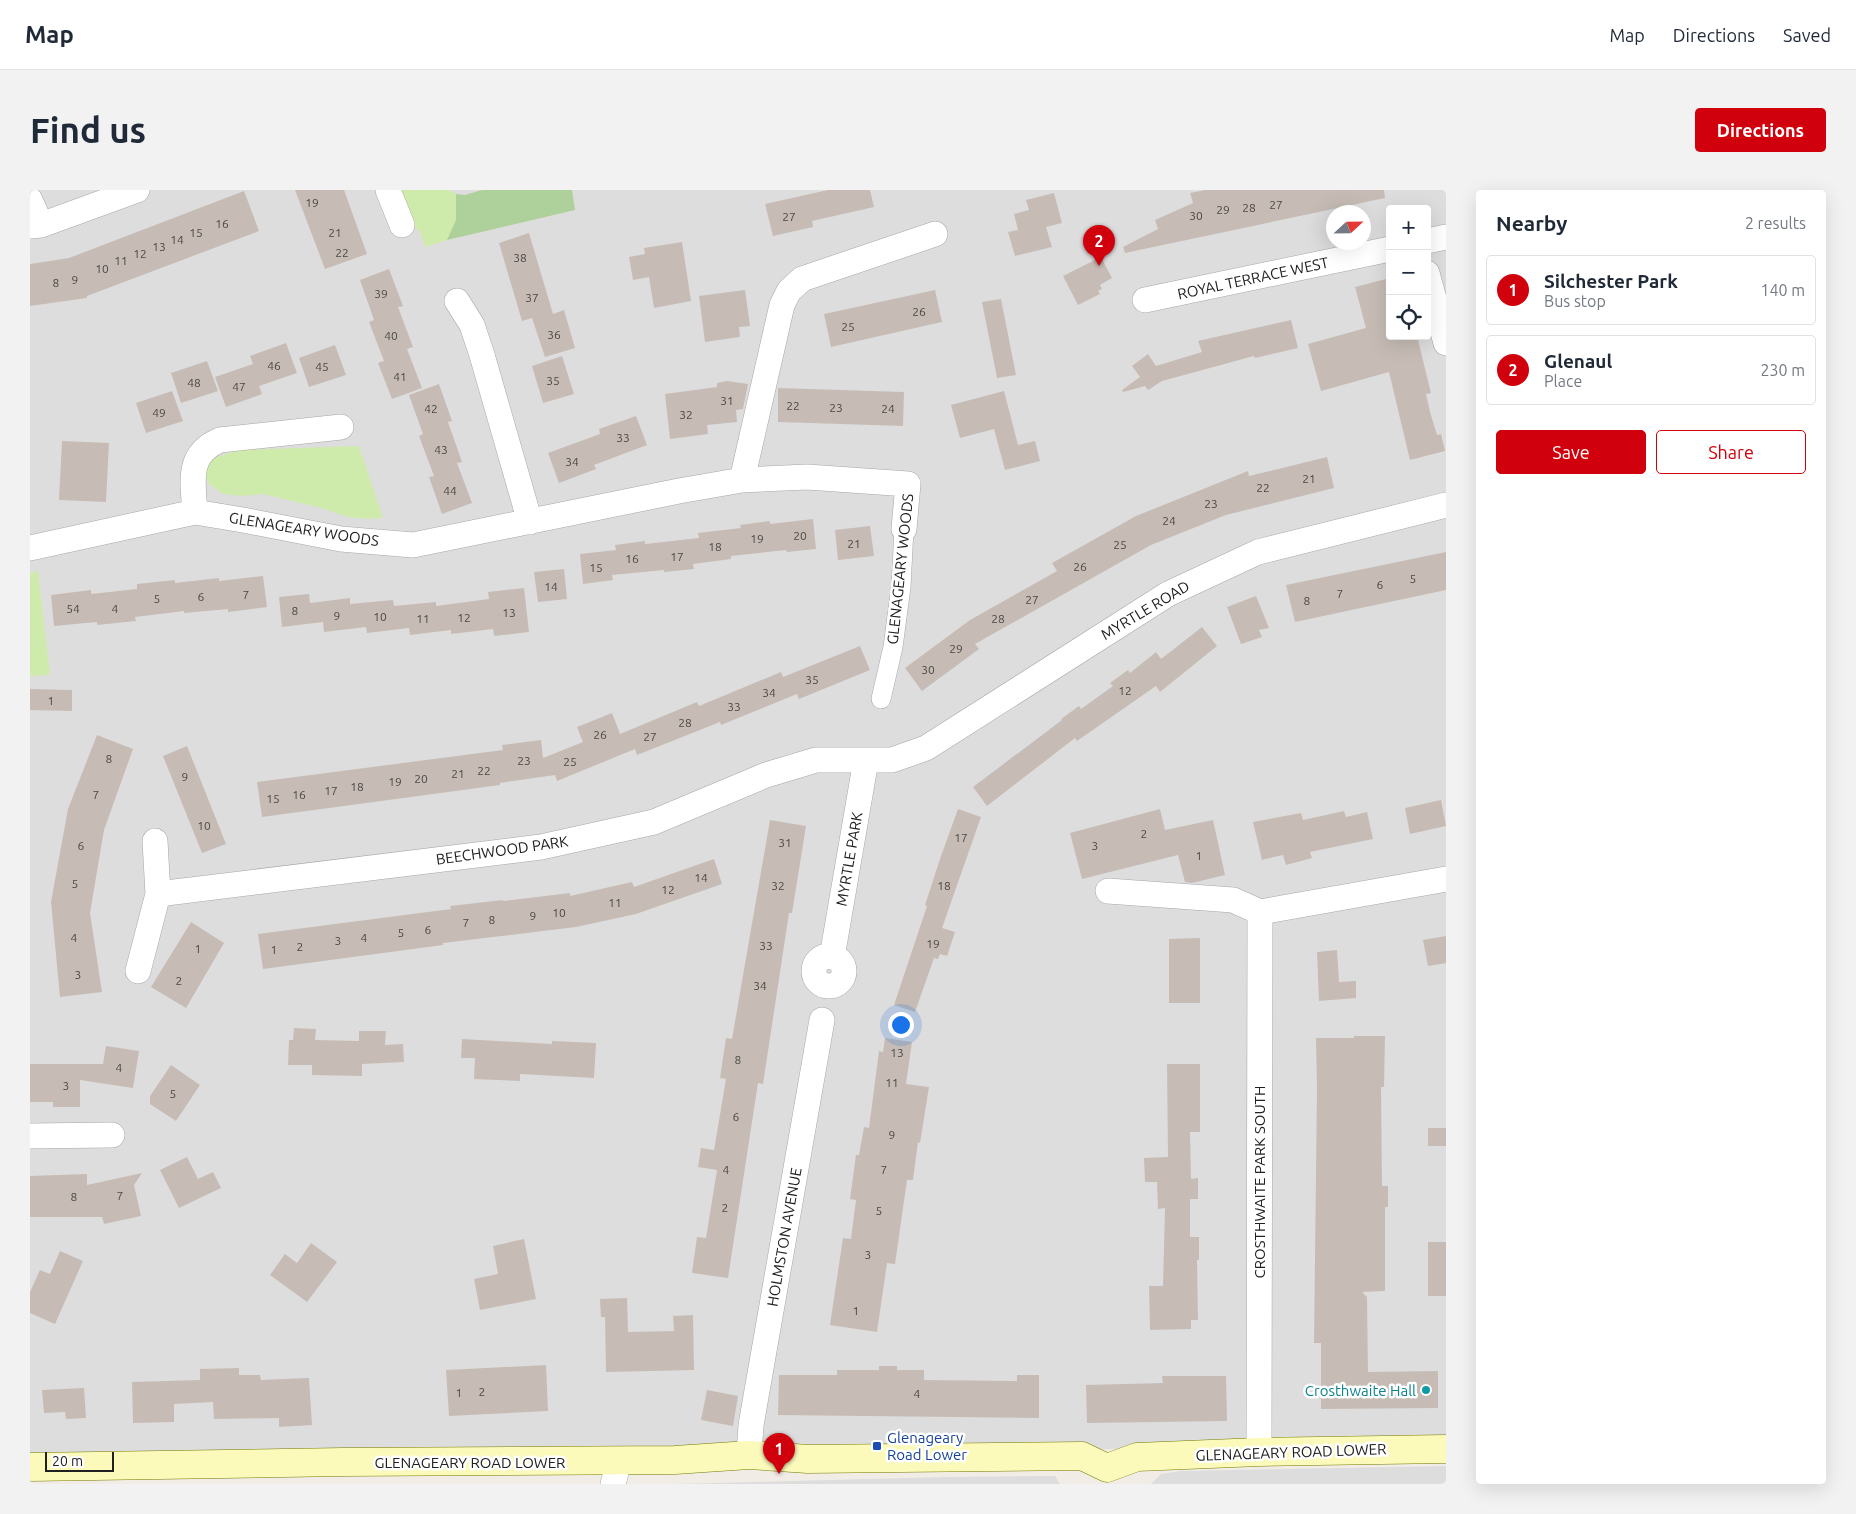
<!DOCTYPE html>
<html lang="en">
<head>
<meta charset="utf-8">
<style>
  :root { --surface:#fff; --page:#f2f2f3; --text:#1f2937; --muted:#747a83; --line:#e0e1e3; --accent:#d0000d }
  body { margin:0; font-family:Ubuntu,sans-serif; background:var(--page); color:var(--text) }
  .controls { position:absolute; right:15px; top:15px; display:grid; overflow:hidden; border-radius:5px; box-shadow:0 5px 20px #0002 }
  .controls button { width:45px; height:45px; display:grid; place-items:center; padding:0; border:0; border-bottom:1px solid var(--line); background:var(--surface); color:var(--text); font:25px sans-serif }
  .compass { position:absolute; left:1296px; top:15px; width:45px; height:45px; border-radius:50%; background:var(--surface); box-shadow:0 5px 20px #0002; rotate:68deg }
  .scale { position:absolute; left:15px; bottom:12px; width:69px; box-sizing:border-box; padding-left:5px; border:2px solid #202020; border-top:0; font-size:14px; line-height:18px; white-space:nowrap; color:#202020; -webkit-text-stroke:4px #fff; paint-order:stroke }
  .you { position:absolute; left:870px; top:834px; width:18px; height:18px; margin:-12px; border:4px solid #fff; border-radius:50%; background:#1a73e8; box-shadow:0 0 0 8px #1a73e833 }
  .badge { display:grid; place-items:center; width:32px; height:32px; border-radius:50%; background:var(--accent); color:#fff; font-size:16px; font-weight:700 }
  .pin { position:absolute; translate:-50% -41px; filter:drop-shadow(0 1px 2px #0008) }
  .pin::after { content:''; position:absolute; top:26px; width:18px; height:15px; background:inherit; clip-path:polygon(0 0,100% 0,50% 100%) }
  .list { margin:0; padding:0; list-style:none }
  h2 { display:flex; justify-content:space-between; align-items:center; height:65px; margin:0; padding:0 20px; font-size:21px }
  h2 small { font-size:16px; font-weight:400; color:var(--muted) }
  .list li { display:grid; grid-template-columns:32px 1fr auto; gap:15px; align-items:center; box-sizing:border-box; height:70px; margin:0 10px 10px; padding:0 10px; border:1px solid var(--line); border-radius:5px }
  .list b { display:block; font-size:19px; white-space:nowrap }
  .list p { margin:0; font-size:16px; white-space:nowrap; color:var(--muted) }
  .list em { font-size:16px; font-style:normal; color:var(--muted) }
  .actions { display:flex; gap:10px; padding:15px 20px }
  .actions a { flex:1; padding:11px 0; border:1px solid var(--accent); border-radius:5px; text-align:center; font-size:18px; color:var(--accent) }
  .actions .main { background:var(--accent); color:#fff }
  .icon { flex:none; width:28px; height:28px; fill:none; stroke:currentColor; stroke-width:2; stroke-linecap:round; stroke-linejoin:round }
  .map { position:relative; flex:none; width:1416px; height:1294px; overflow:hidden; border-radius:5px }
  header { display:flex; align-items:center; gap:30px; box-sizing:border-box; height:70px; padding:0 25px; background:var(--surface); border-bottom:1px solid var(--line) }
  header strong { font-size:24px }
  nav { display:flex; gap:28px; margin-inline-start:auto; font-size:18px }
  .intro { display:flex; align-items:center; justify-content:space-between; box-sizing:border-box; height:120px; padding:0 30px }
  h1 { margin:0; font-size:35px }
  .button { padding:12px 22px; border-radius:5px; background:var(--accent); color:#fff; font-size:18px; font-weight:700 }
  main { display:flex; gap:30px; padding:0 30px }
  aside { flex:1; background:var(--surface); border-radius:5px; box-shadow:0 5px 20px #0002 }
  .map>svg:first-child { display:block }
  .residential { fill:#dedddd; fill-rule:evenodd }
  .grass { fill:#cfebac }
  .forest { fill:#aed09a }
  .building { fill:#c6bcb5 }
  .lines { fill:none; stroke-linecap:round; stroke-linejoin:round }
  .pedestrian-casing { stroke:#a7a7a7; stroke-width:20 }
  .minor-casing { stroke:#a7a7a7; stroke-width:26 }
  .secondary-casing { stroke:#757b03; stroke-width:29 }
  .pedestrian { stroke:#fff; stroke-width:19 }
  .minor { stroke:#fff; stroke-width:25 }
  .secondary { stroke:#fbfaba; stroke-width:28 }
  .culture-dot { fill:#0f9aa8; stroke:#fff; stroke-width:2 }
  .transit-dot { fill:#1a4fb4; stroke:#fff; stroke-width:2 }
  .labels { text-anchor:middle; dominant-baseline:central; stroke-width:5; stroke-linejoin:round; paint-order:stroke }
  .number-label { font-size:12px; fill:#4a4745 }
  .street-label { font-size:15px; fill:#202020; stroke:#fff }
  .culture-label { font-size:15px; fill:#0d838f; stroke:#fff; text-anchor:end }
  .transit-label { font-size:15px; fill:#164399; stroke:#fff; text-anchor:start }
</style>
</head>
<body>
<header>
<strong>Map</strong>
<nav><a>Map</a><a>Directions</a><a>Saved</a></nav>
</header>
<div class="intro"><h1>Find us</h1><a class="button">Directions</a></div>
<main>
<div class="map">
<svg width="1416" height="1294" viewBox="0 0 1416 1294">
  <rect width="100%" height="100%" fill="#f1ede6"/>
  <!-- residential -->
  <path class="residential" d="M0,0h1416v1255l-236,5 -124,-1 -1056,10zM1360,19h37v127h-37zM1304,22h30v30h-30z
    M1416,1276v18h-295l10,-10 19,-3z
    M1025,1286l5,8h-384l272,-7z"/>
  <!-- grass -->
  <path class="grass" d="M370,0h49l7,4v27l-9,19 -22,7 -5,-15 -7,-8z
    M329,256l24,72 -16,1 -19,-2 -27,-9 -58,-14 -20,2 -20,-2 -14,-10 -4,-9 4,-15 29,-10z
    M8,381l12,104 -20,1v-103z"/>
  <!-- forest -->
  <path class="forest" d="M452,0h90l3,20 -128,30 9,-20v-26l9,1z"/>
  <!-- building -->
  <path class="building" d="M265,0h49l23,64 -42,15z
    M798,0h42l4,17 -62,14 1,6 -40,9 -8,-32z
    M1175,0h179l1,8 -260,55 -2,-6 35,-18 -3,-9 38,-17 -3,-10z
    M214,1l15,40 -172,65v2l-57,8v-42l39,-6z
    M1024,3l8,30 -16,4 6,20 -37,9 -7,-24 10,-2 -4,-16 15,-4 -3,-10z
    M499,43l24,81 11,-4 11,38 -30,9 -13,-39 -10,3 -23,-78z
    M652,52l9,59 -37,7 -5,-31 -16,3 -4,-23 16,-3 -1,-6z
    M1071,67l11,21 -12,7 2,4 -4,2 2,3 -22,11 -15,-29z
    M359,79l14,37 -5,1 15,40 -6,2 15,39 -30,11 -14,-36 6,-2 -15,-39 5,-2 -14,-40z
    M1360,88v58h27l14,57 -5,1 4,18 7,23 4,-1 4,17 -35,9 -21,-88 -68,19 -13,-47 58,-16 -11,-41z
    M715,100l5,36 -11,1 1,10 -35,5 -6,-46z
    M905,100l7,32 -111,25 -7,-33z
    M971,109l15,76 -19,3 -15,-76z
    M1261,130l7,28 -43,10 -1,-2 -92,25 -14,9 -3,-4 -22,6 -1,-2 18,-13 -8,-11 16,-12 8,12 46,-14 -4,-11z
    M256,153l11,30 -38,13 3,8 -36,13 -11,-30 38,-13 -3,-8z
    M305,155l11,30 -37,12 -10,-29z
    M532,166l12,38 -31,9 -11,-37z
    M177,171l11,30 -37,12 -10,-30z
    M697,191l21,3 -5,25 -7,1 1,12 -30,3 1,9 -38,5 -5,-45 52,-7v-4z
    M409,194l13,37 -4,1 14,40 -5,1 15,40 -30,11 -13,-37 5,-1 -15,-40 4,-2 -14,-39z
    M748,198l126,4 -1,34 -125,-4z
    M142,201l11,30 -37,12 -10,-30z
    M974,201l14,54 17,-4 5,20 -35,9 -11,-41 -34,9 -9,-33z
    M606,226l11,29 -53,20 2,4 -37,14 -11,-30 52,-19 -1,-5z
    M32,251l47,2 -3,59 -47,-2z
    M1297,267l7,31 -108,27 -75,30 -176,99 4,5 -57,42 -17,-23 65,-48 87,-49 -5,-8 84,-47 112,-45 1,5z
    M783,329l3,30 -29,3 -1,-2 -55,6v3l-38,5 1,5 -30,3v-2l-52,5 1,5 -30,4 -3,-30 36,-4 -1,-5 30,-4v3l54,-6 -1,-5 43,-5 -1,-3 30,-4v3z
    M840,336l4,30 -36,4 -3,-30z
    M1416,362v38l-151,32 -9,-37z
    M534,379l3,30 -29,3 -4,-30z
    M233,386l4,31 -39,5v-3l-44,4v-2l-49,6 1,4 -39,4v-3l-43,4 -3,-31 40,-5v4l46,-5v-5l38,-4v3l44,-5v3z
    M494,398l5,44 -35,4 -1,-7 -42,5v-4l-41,5 -1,-7 -42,5 -1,-6 -42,5 -1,-10 -41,5 -3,-30 30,-3 1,9 40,-5v6l43,-4 1,6 42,-4v4l53,-7 -1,-7z
    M1226,406l13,32 -10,2 3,7 -21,7 -14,-37z
    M1172,437l15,19 -57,46 -4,-6 -79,55 -2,-3 -88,68 -14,-19 89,-67 -1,-1 18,-13 2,3 32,-23 -3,-3 18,-13 2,3 26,-21 5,7z
    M830,456l10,24 -71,29 -2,-5 -76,31 -1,-3 -83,33 -2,-6 -78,32 -2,-6 -55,8v2l-238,32 -5,-35 246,-32 -1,-5 39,-5 2,18 40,-16 -6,-15 35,-14 8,21 77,-32 2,4 82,-34 2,5z
    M0,499l42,1v21l-42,-1z
    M67,545l36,14 -29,81 -14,83 12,79 -42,5 -9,-95 17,-93z
    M157,556l39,98 -24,9 -39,-97z
    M1411,610l5,26 -36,8 -5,-26z
    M928,619l23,8 -39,111 13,4 -8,24 -7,-2 -2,5 -4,-1 -19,54 -21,-7 33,-99 -2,-1 16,-49z
    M1130,619l5,21 48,-10 12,55 -33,8 -7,-1 -7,-27 -96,24 -12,-46z
    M1314,621l2,6 21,-5 6,27 -63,13 2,6 -26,7 -3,-10 -21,5 -9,-38 48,-9 2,7z
    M740,630l36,6 -14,87h-3l-26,171 -5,-1 -30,195 -36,-5 5,-36 9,1 11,-68 -19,-3 3,-19 13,2 12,-71 -6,-1 6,-40 6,1z
    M684,669l8,25 -86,30 -60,13 -133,16v2l-180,24 -5,-35 193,-25 -1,-3 53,-6v1l67,-8v3l62,-14 2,5z
    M161,732l33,21 -38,65 -35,-21z
    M1416,746v27l-18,3 -5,-26z
    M1170,748v65h-31v-64z
    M1307,760l2,32 17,-1v17l-37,3 -2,-49z
    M264,838l22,1 -1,11 44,1v-10h27l-1,14 18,-1 1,18 -42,2v12l-50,-1v-10h-24l1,-25h4z
    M1324,846h31l-1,51h-3l1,99h6v21h-3v84l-23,1 5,5 1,75 70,-1v37l-117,1v-66h-7l3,-255 -1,-50h38z
    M855,848l27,4 -6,42 23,3 -9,56 -2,-1 -5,38h-6l-12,84 -8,-1 -10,69 -47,-7 13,-87 8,1 5,-39 -6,-1 6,-44h3l5,-28 5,1 10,-77 4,1z
    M432,849l90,5v-3l44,2 -2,35 -74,-4v7l-46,-2 1,-21h-14z
    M76,856l33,5 -6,37 -53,-8v27h-27v-5h-23v-38h73z
    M1137,874h33v68h-10l1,47 7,-1v21h-8v38h9v23h-2l1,60h-7v9l-41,1 -1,-44h14l2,-78 -7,1 -1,-27h-12l-1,-24 24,-1z
    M141,875l29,20 -24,36 -26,-17v-8z
    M1398,938h18v18h-18z
    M157,967l11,22 15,-7 8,16 -42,20 -19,-38z
    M112,983l-8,12 7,31 -37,8 -2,-7h-72v-41l57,-2v11z
    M494,1049l12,60 -56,11 -6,-31 24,-5 -5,-28z
    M1398,1052h18v54h-18z
    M281,1053l26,19 -30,40 -37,-27 15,-21 12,9z
    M30,1061l23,10 -28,63 -25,-11v-21l10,-22 10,4z
    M597,1108l1,34 46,-1 -1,-15 20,-1 1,55 -88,2 -1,-55h-4l-1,-18z
    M516,1175l2,46 -99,5 -3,-46z
    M849,1176h18v4h27v10l93,1v-6h22v43l-261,-3 1,-40h58v-5h42z
    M209,1178v7h21l1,5 48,-2 3,47 -33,2v-9l-65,1 -1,-17 -39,2v18l-41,1 -1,-41 68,-2v-11z
    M1132,1186h64l1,45 -140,2 -1,-38 77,-2z
    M54,1198l2,30 -20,1 -1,-7 -21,1 -2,-23z
    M677,1200l31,6 -5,30 -32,-6z"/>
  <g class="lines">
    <defs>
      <path id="pedestrian" d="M851,509l12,-52 8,-60 3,-58"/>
      <path id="minor" d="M358,0l14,35
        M0,10l11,25
        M0,36l11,-1 96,-35
        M1397,51l19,-4
        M1397,83l19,70
        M1115,110l245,-51
        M427,111l15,24 10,30 48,167
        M712,290l40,-175 7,-14 13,-12 133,-45
        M165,322c-2,-30 -9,-58 25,-72l121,-13
        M0,358l165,-36 48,8 98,19 72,6 266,-54 63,-11 65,-3 101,7 -4,45
        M1078,701l125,9 27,12
        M128,704l383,-47 113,-25 112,-47 50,-15h76l34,-12 242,-154 90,-42 188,-47
        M1230,722l186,-33
        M784 781a15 15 0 1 1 30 0a15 15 0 1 1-30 0Z
        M802,767l34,-197
        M108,781l20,-77 -3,-53
        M0,946l82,-1
        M1229,1262l1,-540
        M719,1265l2,-30 71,-405
        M583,1294l6,-23"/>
      <path id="secondary" d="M0,1277l313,-5 332,-2 74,-5 59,4 274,-3 25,12 30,-11 122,-5 187,-3"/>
    </defs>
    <!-- pedestrian casing -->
    <use href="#pedestrian" class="pedestrian-casing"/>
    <!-- minor casing -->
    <use href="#minor" class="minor-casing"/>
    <!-- secondary casing -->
    <use href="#secondary" class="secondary-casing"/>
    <!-- pedestrian -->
    <use href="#pedestrian" class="pedestrian"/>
    <!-- minor -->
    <use href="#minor" class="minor"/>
    <!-- secondary -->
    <use href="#secondary" class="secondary"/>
  </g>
  <!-- markers -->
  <circle class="culture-dot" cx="1396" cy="1200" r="5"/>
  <rect class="transit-dot" x="842" y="1251" width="10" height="10" rx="2.5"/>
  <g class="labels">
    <!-- number labels -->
    <g class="number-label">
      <text x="282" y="12">19</text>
      <text x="1246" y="14">27</text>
      <text x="1219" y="17">28</text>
      <text x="1193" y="19">29</text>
      <text x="1166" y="25">30</text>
      <text x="759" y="26">27</text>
      <text x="192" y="33">16</text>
      <text x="166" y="42">15</text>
      <text x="305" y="42">21</text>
      <text x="147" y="49">14</text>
      <text x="129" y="56">13</text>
      <text x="312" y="62">22</text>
      <text x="110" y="63">12</text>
      <text x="490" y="67">38</text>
      <text x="91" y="70">11</text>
      <text x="72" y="78">10</text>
      <text x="45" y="89">9</text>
      <text x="26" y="92">8</text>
      <text x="351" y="103">39</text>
      <text x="502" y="107">37</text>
      <text x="889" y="121">26</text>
      <text x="818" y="136">25</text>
      <text x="524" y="144">36</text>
      <text x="361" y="145">40</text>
      <text x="244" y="175">46</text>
      <text x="292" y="176">45</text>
      <text x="370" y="186">41</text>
      <text x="523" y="190">35</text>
      <text x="164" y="192">48</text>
      <text x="209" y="196">47</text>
      <text x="697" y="210">31</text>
      <text x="763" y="215">22</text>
      <text x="806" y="217">23</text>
      <text x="401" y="218">42</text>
      <text x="858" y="218">24</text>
      <text x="129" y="222">49</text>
      <text x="656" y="224">32</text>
      <text x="593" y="247">33</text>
      <text x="411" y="259">43</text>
      <text x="542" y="271">34</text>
      <text x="1279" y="288">21</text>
      <text x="1233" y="297">22</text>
      <text x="420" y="300">44</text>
      <text x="1181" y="313">23</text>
      <text x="1139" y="330">24</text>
      <text x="770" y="345">20</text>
      <text x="727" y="348">19</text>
      <text x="824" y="353">21</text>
      <text x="1090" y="354">25</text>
      <text x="685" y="356">18</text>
      <text x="647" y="366">17</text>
      <text x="602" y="368">16</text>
      <text x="1050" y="376">26</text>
      <text x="566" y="377">15</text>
      <text x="1383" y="388">5</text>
      <text x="1350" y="394">6</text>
      <text x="521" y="396">14</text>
      <text x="1310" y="403">7</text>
      <text x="216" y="404">7</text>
      <text x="171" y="406">6</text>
      <text x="127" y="408">5</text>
      <text x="1002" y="409">27</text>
      <text x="1277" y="410">8</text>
      <text x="43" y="418">54</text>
      <text x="85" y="418">4</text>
      <text x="265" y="420">8</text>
      <text x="479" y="422">13</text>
      <text x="307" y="425">9</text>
      <text x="350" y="426">10</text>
      <text x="434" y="427">12</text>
      <text x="393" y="428">11</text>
      <text x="968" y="428">28</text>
      <text x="926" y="458">29</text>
      <text x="898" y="479">30</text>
      <text x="782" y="489">35</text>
      <text x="1095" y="500">12</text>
      <text x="739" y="502">34</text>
      <text x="21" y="510">1</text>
      <text x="704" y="516">33</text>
      <text x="655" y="532">28</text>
      <text x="570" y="544">26</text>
      <text x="620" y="546">27</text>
      <text x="79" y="568">8</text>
      <text x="494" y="570">23</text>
      <text x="540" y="571">25</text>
      <text x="454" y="580">22</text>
      <text x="428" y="583">21</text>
      <text x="155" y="586">9</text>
      <text x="391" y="588">20</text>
      <text x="365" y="591">19</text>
      <text x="327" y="596">18</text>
      <text x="301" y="600">17</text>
      <text x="66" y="604">7</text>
      <text x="269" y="604">16</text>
      <text x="243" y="608">15</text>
      <text x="174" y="635">10</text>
      <text x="1114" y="643">2</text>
      <text x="931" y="647">17</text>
      <text x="755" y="652">31</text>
      <text x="51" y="655">6</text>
      <text x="1065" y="655">3</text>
      <text x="1169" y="665">1</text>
      <text x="671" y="687">14</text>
      <text x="45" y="693">5</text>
      <text x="748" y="695">32</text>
      <text x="914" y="695">18</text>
      <text x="638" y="699">12</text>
      <text x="585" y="712">11</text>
      <text x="529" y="722">10</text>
      <text x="503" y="725">9</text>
      <text x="462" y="729">8</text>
      <text x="436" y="732">7</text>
      <text x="398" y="739">6</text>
      <text x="371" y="742">5</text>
      <text x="44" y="747">4</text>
      <text x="334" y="747">4</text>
      <text x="308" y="750">3</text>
      <text x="903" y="753">19</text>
      <text x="736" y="755">33</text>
      <text x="270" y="756">2</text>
      <text x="168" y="758">1</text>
      <text x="244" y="759">1</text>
      <text x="48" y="784">3</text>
      <text x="149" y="790">2</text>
      <text x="730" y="795">34</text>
      <text x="867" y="862">13</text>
      <text x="708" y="869">8</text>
      <text x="89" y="877">4</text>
      <text x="862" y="892">11</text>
      <text x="36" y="895">3</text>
      <text x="143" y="903">5</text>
      <text x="706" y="926">6</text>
      <text x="862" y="944">9</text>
      <text x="696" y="979">4</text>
      <text x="854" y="979">7</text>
      <text x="90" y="1005">7</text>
      <text x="44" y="1006">8</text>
      <text x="695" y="1017">2</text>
      <text x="849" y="1020">5</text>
      <text x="838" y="1064">3</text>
      <text x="826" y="1120">1</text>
      <text x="452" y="1201">2</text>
      <text x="429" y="1202">1</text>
      <text x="887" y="1203">4</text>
    </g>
    <!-- street labels -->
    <g class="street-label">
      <text transform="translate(1223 88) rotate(-12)">ROYAL TERRACE WEST</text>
      <text transform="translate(274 339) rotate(9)">GLENAGEARY WOODS</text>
      <text transform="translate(870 379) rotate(-84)">GLENAGEARY WOODS</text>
      <text transform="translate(1115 420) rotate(-31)">MYRTLE ROAD</text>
      <text transform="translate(472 660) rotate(-8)">BEECHWOOD PARK</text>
      <text transform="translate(819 669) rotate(-80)">MYRTLE PARK</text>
      <text transform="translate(1229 992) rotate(-90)">CROSTHWAITE PARK SOUTH</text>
      <text transform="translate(754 1047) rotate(-80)">HOLMSTON AVENUE</text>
      <text transform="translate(1261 1262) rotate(-2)">GLENAGEARY ROAD LOWER</text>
      <text x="440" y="1272">GLENAGEARY ROAD LOWER</text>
    </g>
    <!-- culture labels -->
    <g class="culture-label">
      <text x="1386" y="1200">Crosthwaite Hall</text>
    </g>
    <!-- transit labels -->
    <g class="transit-label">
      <text x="857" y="1247">Glenageary<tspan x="857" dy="17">Road Lower</tspan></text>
    </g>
  </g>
</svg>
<div class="controls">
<button>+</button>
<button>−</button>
<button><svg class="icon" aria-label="locate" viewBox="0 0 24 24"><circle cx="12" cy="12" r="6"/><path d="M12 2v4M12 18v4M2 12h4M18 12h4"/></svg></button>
</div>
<svg class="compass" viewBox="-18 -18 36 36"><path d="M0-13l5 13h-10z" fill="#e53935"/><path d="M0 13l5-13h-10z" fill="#747a83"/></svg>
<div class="scale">20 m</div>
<div class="you"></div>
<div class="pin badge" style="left:749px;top:1284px">1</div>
<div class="pin badge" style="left:1069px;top:76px">2</div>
</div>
<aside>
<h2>Nearby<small>2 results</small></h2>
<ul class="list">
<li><span class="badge">1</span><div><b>Silchester Park</b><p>Bus stop</p></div><em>140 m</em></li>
<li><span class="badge">2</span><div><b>Glenaul</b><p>Place</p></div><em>230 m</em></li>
</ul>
<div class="actions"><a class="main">Save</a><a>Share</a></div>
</aside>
</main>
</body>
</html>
